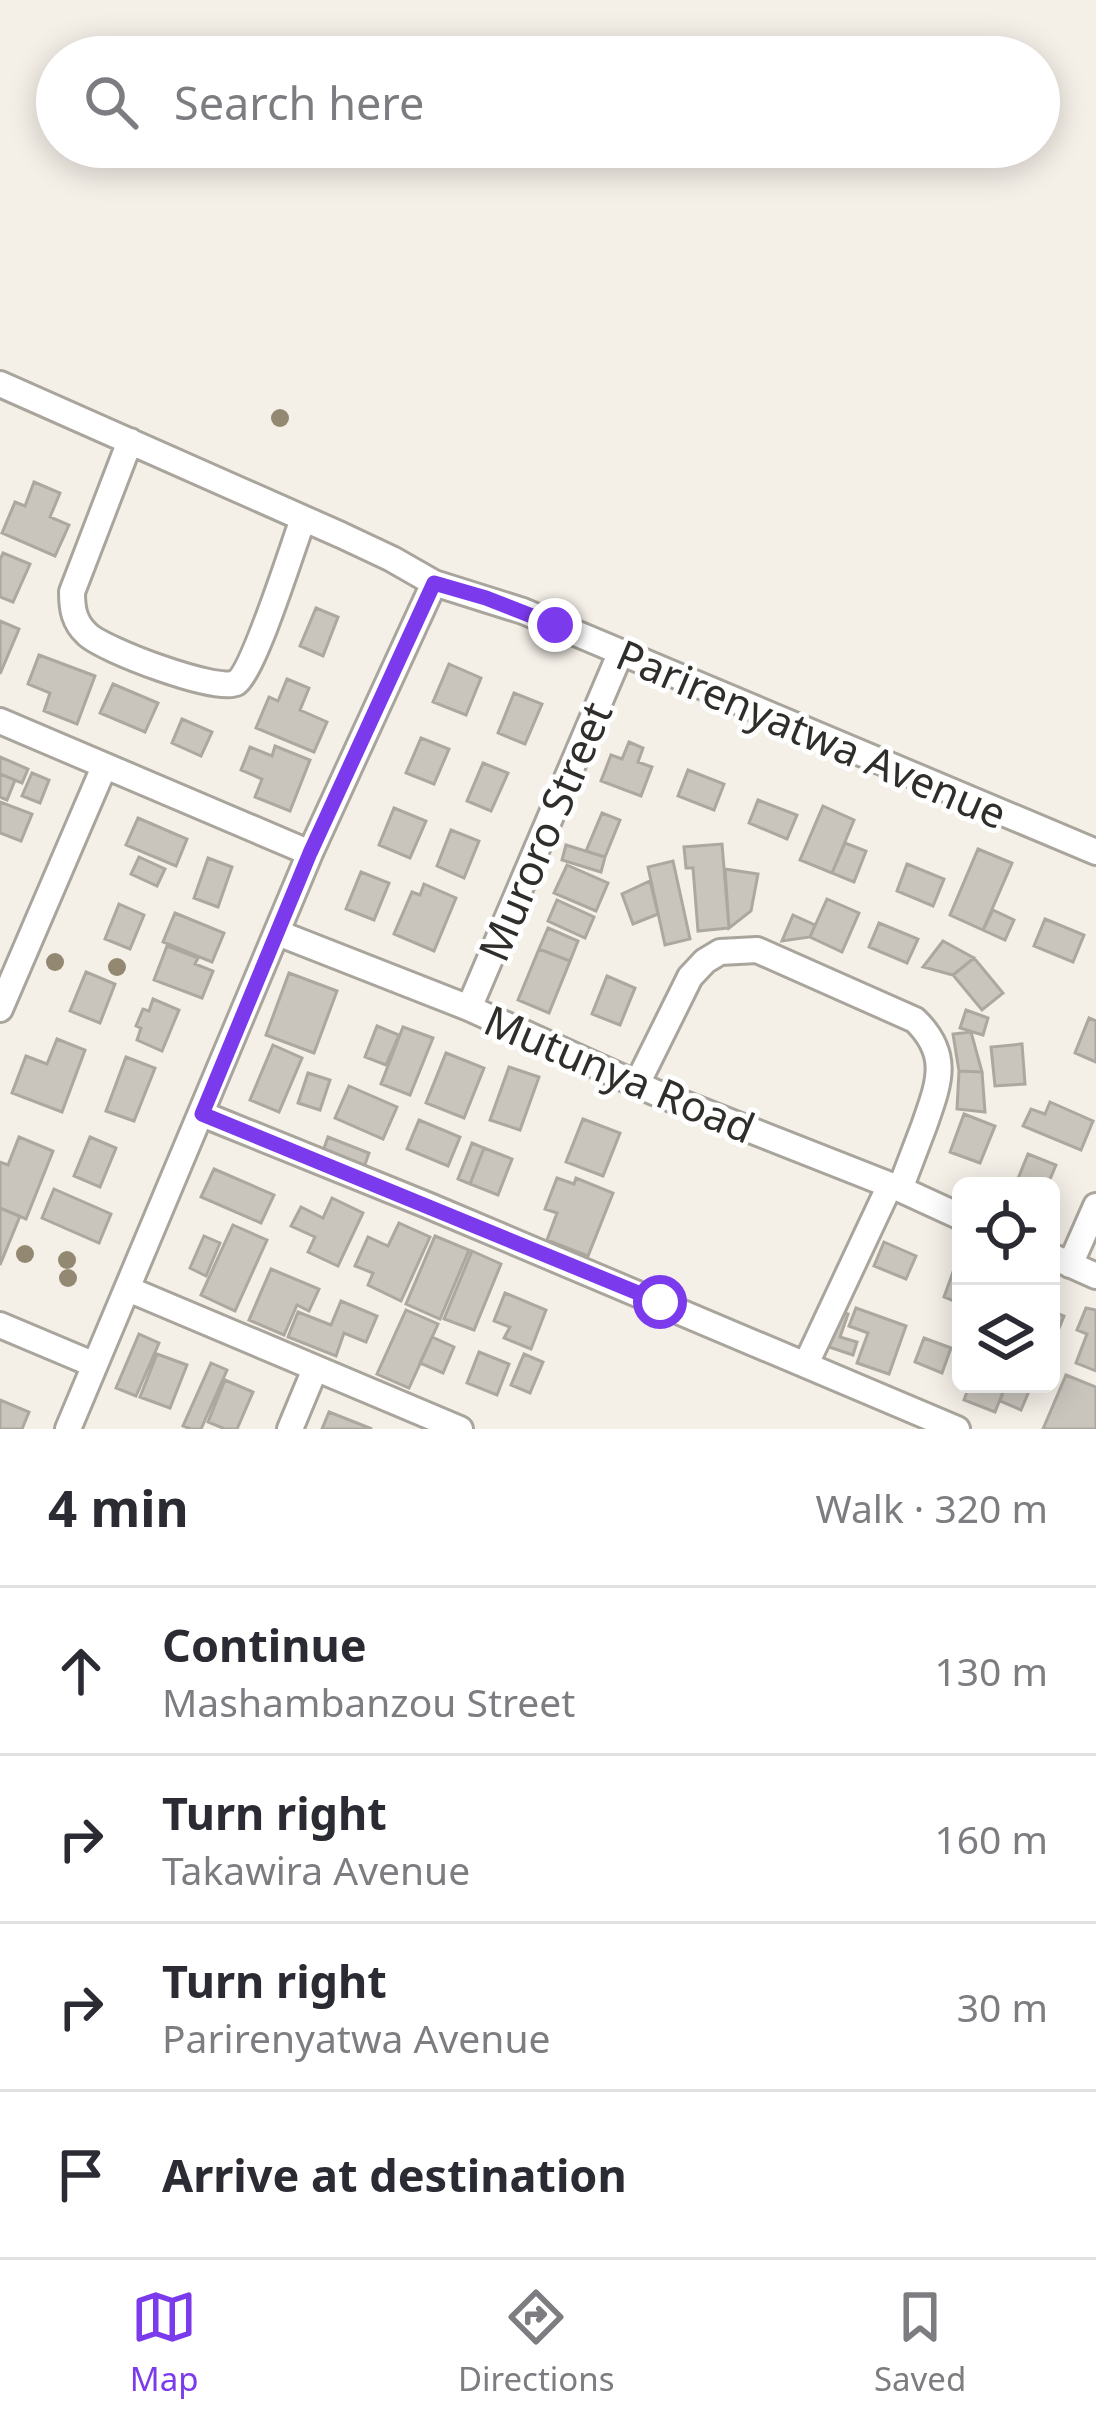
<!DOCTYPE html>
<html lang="en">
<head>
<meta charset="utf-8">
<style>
  :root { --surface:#fff; --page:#f7f7f7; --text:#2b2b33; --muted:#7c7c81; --line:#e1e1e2; --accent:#7c3aed }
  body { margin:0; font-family:"Noto Sans",sans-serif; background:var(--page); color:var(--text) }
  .controls { position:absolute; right:36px; bottom:36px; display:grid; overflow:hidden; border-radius:18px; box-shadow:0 6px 30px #0003 }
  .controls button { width:108px; height:108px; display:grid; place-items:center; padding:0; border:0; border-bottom:3px solid var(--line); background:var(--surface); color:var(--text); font:60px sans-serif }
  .stop { position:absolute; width:36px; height:36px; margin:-27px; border:9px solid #7c3aed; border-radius:50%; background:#fff }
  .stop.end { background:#7c3aed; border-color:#fff; box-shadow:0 3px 12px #0008 }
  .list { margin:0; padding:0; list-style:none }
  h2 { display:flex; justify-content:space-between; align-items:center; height:156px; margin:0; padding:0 48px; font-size:51px }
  h2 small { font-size:39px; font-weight:400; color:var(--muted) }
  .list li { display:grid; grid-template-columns:78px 1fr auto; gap:36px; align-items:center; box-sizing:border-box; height:168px; padding:0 48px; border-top:3px solid var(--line) }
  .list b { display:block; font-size:45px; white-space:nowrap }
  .list p { margin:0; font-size:39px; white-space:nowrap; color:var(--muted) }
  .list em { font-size:39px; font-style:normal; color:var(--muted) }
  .icon { flex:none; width:66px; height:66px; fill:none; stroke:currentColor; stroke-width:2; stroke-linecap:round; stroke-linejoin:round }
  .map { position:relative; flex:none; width:1096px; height:1429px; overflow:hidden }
  .search { position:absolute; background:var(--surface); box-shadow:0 6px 30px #0003; left:36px; right:36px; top:36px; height:132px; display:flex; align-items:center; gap:30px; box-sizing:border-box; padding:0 42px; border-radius:66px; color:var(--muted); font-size:45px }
  .sheet { height:828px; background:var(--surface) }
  nav { display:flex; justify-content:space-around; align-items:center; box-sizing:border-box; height:168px; border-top:3px solid var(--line); background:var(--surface); font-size:33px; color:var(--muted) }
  nav a { display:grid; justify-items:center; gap:6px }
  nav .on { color:var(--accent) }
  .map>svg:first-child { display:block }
  .building { fill:#c9c5bd; stroke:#aca8a0; stroke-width:3 }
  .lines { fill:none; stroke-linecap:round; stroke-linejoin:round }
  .minor-casing { stroke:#a9a59d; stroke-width:30 }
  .minor { stroke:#fff; stroke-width:24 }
  .tree { fill:#938872 }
  .route { stroke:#7c3aed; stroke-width:15 }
  .labels { text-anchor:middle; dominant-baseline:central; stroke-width:10; stroke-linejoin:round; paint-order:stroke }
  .street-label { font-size:42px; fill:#302e2b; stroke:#fff }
</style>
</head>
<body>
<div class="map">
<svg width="1096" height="1429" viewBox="0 0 1096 1429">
  <rect width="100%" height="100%" fill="#f4efe7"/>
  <!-- building -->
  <path class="building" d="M34,482l26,11 -10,24 19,8 -14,31 -53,-23 13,-31 10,4z
    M3,553l27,11 -17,38 -13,-5v-37z
    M316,608l22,9 -15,39 -23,-10z
    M0,621l19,8 -19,45z
    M39,655l56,21 -18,48 -33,-13 6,-18 -22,-9z
    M449,664l32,14 -15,37 -33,-13z
    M287,679l22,9 -9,22 27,12 -13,30 -58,-24 13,-31 9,4z
    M113,684l45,19 -13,29 -45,-19z
    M514,693l28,11 -17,40 -27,-11z
    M182,719l30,13 -11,24 -29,-13z
    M421,738l28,11 -15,35 -28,-11z
    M629,742l14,6 -5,14 14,5 -11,29 -40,-15 10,-26 11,4z
    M275,746l35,14 -20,51 -35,-14 7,-18 -21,-9 9,-23 22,9z
    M0,757l28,12 -6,14 -22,-9z
    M483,763l25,10 -17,38 -24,-10z
    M688,770l36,14 -10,26 -36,-14z
    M32,773l17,7 -9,23 -18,-7z
    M0,774l15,6 -8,20 -7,-3z
    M758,800l39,15 -10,24 -38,-16z
    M0,802l32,12 -11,27 -21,-8z
    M823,806l31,14 -22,53 -32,-13z
    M394,808l32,13 -16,37 -31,-13z
    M602,813l18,7 -15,37 -19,-6z
    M138,818l49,21 -11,27 -50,-21z
    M451,830l28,11 -15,37 -27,-12z
    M845,843l21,8 -12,31 -22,-9z
    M722,844l7,84 -31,3 -5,-63h-7l-2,-21z
    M566,845l39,12 -4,15 -39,-12z
    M978,849l34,14 -29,67 -33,-15z
    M139,857l26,12 -8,17 -26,-12z
    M208,858l24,9 -14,40 -24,-9z
    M673,861l17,78 -25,6 -17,-78z
    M907,864l37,15 -11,27 -36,-15z
    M567,865l41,18 -12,28 -42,-18z
    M725,869l33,5 -7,37 -22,17z
    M361,872l28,11 -15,37 -28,-11z
    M650,881l8,33 -25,10 -11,-30z
    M424,884l32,14 -22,53 -40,-17 18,-42 8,3z
    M827,899l32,14 -17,39 -32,-15z
    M557,900l37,17 -9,21 -37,-17z
    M119,904l25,11 -14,34 -25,-10z
    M993,910l21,10 -9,20 -22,-10z
    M175,913l49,20 -12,29 -49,-20z
    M793,915l22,10 -5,12 -28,4z
    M1045,919l39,16 -11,27 -39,-16z
    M879,923l39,16 -11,24 -38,-16z
    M548,928l30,13 -8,20 -31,-12z
    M943,941l31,17 -21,17 -30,-8z
    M167,946l31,12 -3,6 18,7 -11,27 -48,-18z
    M539,949l31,12 -21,52 -31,-13z
    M974,958l29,35 -21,17 -29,-35z
    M86,972l29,12 -15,39 -30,-12z
    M289,973l48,18 -23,62 -48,-18z
    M607,976l28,12 -15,37 -28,-11z
    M153,999l26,11 -17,41 -25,-11 4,-12 -5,-2 7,-17 6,2z
    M966,1010l22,8 -5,17 -23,-7z
    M1089,1018l7,3v41l-21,-9z
    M377,1026l22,9 -13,30 -21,-8z
    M403,1027l30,11 -23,57 -29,-11z
    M971,1032l11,40 -23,-1 -6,-37z
    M57,1039l28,11 -23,62 -50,-19 14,-37 21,8z
    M1022,1044l3,40 -30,2 -4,-39z
    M273,1045l29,13 -23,54 -29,-12z
    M446,1053l38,15 -20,50 -38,-15z
    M126,1057l29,11 -21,53 -28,-10z
    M509,1067l30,10 -19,53 -30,-10z
    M959,1071l23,1 3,40 -28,-3z
    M308,1073l22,7 -10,30 -22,-7z
    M349,1086l48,21 -14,32 -48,-21z
    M1050,1102l43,19 -12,29 -58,-24 8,-17 14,5z
    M964,1114l31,12 -15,37 -30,-11z
    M583,1119l37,14 -17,43 -37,-14z
    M419,1120l41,17 -12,29 -41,-17z
    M19,1137l34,14 -27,68 -26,-11v-46l8,3z
    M90,1137l26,11 -16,39 -26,-11z
    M328,1137l41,16 -5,14 -41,-16z
    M472,1143l12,5 -14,36 -12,-5z
    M484,1148l28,11 -14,36 -28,-11z
    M1028,1154l28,11 -9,21h-32z
    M214,1169l60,26 -13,28 -60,-26z
    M557,1178l17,6 2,-6 37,15 -25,63 -41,-16 10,-27 -12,-4z
    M54,1189l57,25 -12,29 -57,-25z
    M332,1198l31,15 -25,53 -30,-14 7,-15 -24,-11 10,-19 22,11z
    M0,1208l20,8 -20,49z
    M399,1223l31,14 -29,64 -33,-16 5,-12 -18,-7 13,-29 20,9z
    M233,1225l34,15 -32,71 -34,-16z
    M204,1236l16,7 -14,33 -16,-8z
    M435,1236l34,14 -29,69 -34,-15z
    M884,1242l32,14 -10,23 -32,-13z
    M472,1251l29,13 -27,66 -30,-11z
    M271,1269l48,20 -10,22 -12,-6 -13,30 -35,-15z
    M953,1272l8,3v29l-17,-7z
    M505,1293l41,17 -15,39 -27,-11 6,-11 -16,-6z
    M341,1301l36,15 -11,26 -22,-9 -8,23 -48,-19 10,-25 33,13z
    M856,1308l50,18 -17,48 -32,-11 11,-30 -19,-7z
    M1086,1308l10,2v61l-20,-8 11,-29 -10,-4z
    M406,1310l32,14 -29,64 -32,-14z
    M838,1311l10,3 -8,23 17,5 -4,13 -27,-9z
    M1051,1311l13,5 -11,27 -2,-1z
    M139,1334l20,9 -23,53 -20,-8z
    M432,1337l22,10 -11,26 -23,-10z
    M924,1338l27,10 -9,25 -27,-11z
    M479,1352l30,12 -12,31 -30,-12z
    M157,1354l30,11 -17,43 -30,-11z
    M524,1354l19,8 -13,31 -19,-8z
    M211,1363l16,7 -26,59h-10l-8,-3z
    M1066,1375l30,12v42h-53z
    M225,1380l28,12 -16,37h-12l-17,-7z
    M970,1384h36l-11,28 -31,-12z
    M1006,1384h26l-11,26 -21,-9z
    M0,1400l29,12 -7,17h-22z
    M329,1412l43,17h-50z"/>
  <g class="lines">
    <defs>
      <path id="minor" d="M0,384l341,151 51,24 42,24 89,28 573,241
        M130,441l-58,151c0,17 2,30 15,42 16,16 131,59 149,49 18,-12 57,-137 67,-164
        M0,721l310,132
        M278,933l191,75 185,84 246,97 61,28
        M469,1008l151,-354
        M0,1009l104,-242
        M637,1084l53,-107 15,-16 15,-9 37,-2 158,70c36,35 24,63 9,106 -8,21 -16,42 -24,63
        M202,1114l225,91 530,224
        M1051,1256l45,20
        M1070,1265l26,-59
        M128,1289l332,140
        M0,1325l95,40
        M806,1364l84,-179
        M68,1429l242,-576 124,-270
        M290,1429l25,-60"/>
    </defs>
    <!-- minor casing -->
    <use href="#minor" class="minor-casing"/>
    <!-- minor -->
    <use href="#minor" class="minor"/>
  </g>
  <!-- trees -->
  <g class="tree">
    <circle cx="280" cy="418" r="9"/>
    <circle cx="55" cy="962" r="9"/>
    <circle cx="117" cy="967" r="9"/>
    <circle cx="25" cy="1254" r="9"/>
    <circle cx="67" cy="1260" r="9"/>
    <circle cx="68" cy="1278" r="9"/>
  </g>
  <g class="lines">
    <!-- route -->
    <path class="route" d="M555,625l-69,-27 -52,-15 -124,270 -108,261 458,188"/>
  </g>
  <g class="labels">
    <!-- street labels -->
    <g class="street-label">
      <text transform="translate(812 733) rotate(23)">Parirenyatwa Avenue</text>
      <text transform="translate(544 831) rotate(-67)">Muroro Street</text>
      <text transform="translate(620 1073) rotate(23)">Mutunya Road</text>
    </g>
  </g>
</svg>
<div class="controls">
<button><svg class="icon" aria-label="locate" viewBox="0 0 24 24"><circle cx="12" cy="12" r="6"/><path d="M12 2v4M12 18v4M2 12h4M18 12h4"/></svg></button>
<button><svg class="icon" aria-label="layers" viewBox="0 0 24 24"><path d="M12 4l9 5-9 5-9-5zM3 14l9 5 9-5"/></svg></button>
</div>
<div class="stop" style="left:660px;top:1302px"></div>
<div class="stop end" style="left:555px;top:625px"></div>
<div class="search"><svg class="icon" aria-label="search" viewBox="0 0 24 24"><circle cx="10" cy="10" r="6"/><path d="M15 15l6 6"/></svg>Search here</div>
</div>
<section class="sheet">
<h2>4 min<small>Walk · 320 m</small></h2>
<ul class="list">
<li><svg class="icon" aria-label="ahead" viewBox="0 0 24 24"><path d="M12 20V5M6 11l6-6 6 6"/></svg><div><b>Continue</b><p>Mashambanzou Street</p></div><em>130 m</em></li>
<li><svg class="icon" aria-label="right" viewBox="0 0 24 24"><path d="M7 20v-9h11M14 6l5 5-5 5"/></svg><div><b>Turn right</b><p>Takawira Avenue</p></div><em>160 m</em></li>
<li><svg class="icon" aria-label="right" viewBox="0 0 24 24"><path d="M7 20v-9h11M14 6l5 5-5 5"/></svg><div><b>Turn right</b><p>Parirenyatwa Avenue</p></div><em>30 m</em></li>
<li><svg class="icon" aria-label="arrive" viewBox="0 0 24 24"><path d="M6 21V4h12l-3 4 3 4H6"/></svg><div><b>Arrive at destination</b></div></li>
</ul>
</section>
<nav>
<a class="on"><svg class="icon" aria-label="map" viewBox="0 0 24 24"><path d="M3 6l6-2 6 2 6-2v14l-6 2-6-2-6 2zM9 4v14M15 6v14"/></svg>Map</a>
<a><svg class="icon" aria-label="directions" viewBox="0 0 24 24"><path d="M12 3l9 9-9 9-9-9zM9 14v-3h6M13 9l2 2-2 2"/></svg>Directions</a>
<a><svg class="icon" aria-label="saved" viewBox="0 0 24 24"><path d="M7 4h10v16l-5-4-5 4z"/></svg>Saved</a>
</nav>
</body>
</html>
